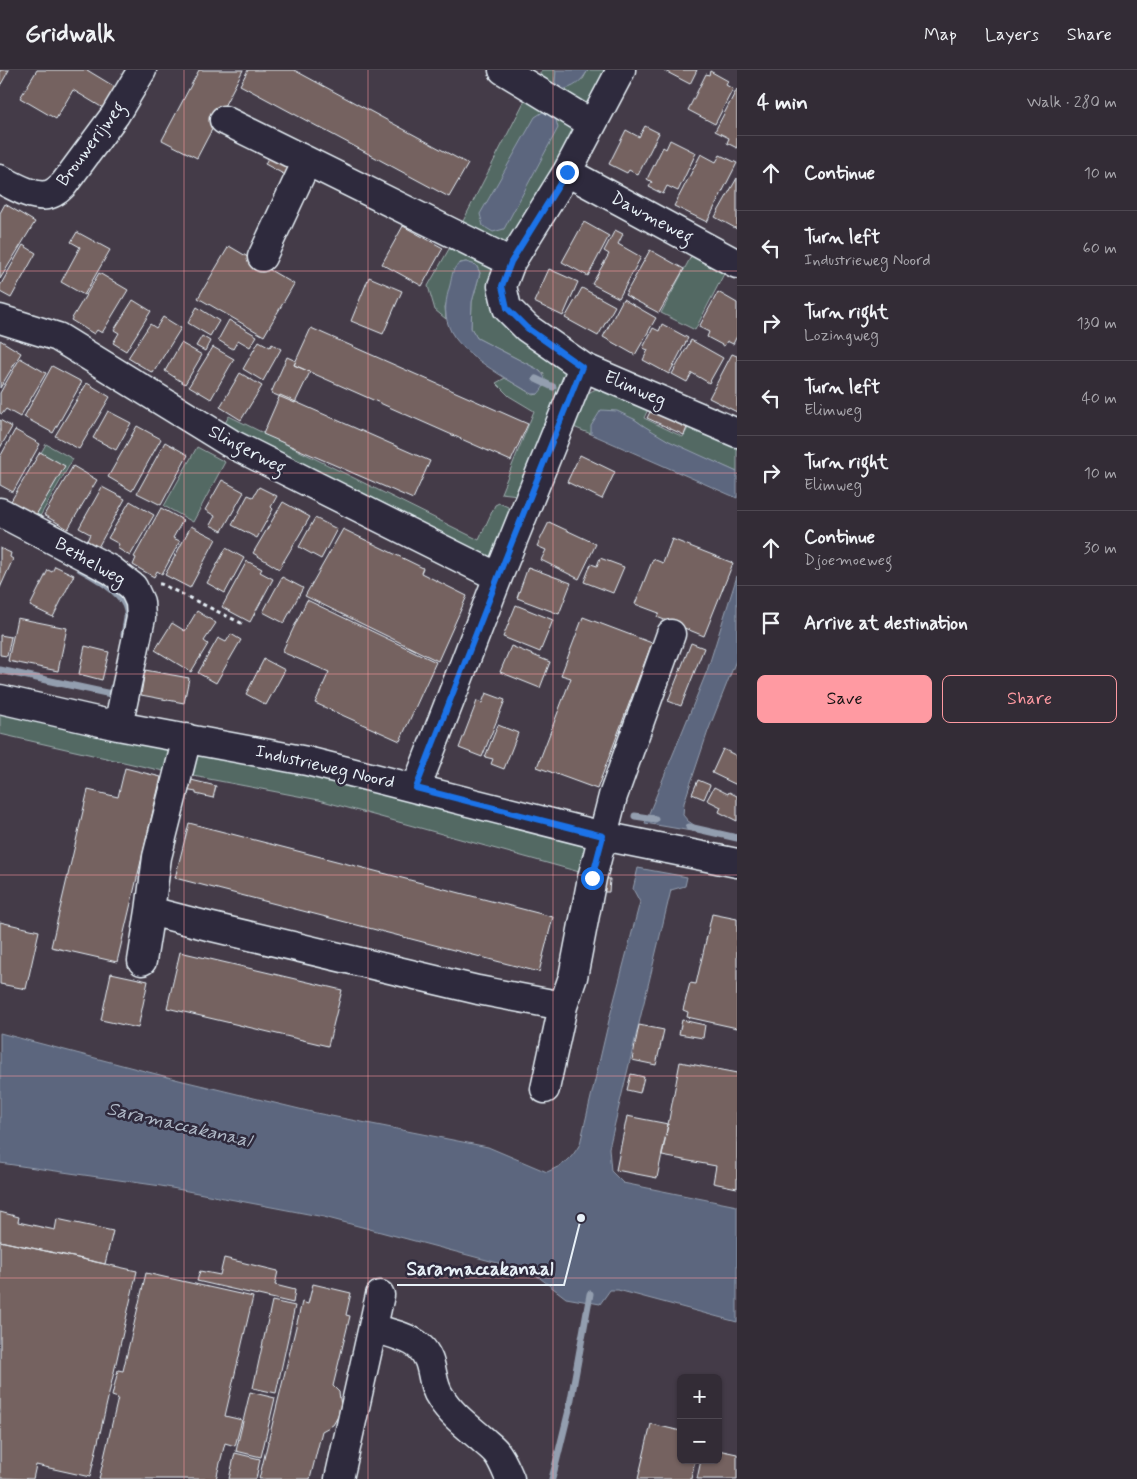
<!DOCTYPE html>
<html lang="en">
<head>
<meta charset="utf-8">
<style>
  :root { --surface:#332c36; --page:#3e3842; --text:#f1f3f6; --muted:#a9a7ad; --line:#4e4851; --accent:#ff9aa2 }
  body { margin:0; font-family:Mynerve,sans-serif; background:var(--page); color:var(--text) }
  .controls { position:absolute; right:15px; bottom:15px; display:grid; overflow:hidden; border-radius:8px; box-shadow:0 1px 4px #0004 }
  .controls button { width:45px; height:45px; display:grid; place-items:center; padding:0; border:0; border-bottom:1px solid var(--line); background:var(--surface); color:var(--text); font:25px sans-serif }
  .stop { position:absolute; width:15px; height:15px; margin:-11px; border:4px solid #1a73e8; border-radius:50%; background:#fff }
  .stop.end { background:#1a73e8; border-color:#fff; box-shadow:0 1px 5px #0008 }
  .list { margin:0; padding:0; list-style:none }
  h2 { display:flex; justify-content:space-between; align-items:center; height:65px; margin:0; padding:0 20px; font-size:21px }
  h2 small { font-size:16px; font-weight:400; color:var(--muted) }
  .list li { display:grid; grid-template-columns:32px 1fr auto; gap:15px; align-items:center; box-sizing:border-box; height:75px; padding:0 20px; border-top:1px solid var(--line) }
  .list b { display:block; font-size:19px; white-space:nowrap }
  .list p { margin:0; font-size:16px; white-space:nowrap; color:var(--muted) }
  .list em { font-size:16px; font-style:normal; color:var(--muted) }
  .actions { display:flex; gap:10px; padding:15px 20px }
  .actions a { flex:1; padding:11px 0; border:1px solid var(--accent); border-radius:8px; text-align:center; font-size:18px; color:var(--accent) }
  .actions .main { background:var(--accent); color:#111 }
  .icon { flex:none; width:28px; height:28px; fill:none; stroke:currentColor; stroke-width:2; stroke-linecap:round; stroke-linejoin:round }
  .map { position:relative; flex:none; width:737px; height:1409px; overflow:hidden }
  header { display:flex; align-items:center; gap:30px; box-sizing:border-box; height:70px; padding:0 25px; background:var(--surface); border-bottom:1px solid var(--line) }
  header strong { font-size:24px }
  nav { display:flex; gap:28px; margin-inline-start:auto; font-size:18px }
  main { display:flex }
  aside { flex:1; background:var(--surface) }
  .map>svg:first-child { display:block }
  .green { fill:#536964; stroke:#9eadae }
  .water { fill:#5b667e; stroke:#939eaf }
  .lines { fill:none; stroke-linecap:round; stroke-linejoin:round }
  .stream { stroke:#939eaf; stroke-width:7 }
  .building { fill:#746261; stroke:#e8f1f8 }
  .minor-casing { stroke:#e8f1f8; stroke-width:31 }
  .path { stroke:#e8f1f8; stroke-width:3; stroke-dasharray:4 4; stroke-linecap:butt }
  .minor { stroke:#2f2a3d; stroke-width:28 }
  .route { stroke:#1a73e8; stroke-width:6 }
  .grid { fill:none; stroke:#ff9aa2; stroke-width:1; stroke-opacity:0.55 }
  .labels { text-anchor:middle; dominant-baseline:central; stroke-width:5; stroke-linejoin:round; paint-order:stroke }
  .street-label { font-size:18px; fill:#e8f1f8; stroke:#2f2a3d }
  .water-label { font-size:19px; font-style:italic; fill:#b0b9c7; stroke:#2f2a3d }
  .leader { fill:none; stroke:#e8f1f8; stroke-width:2 }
  .callout-dot { fill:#e8f1f8; stroke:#2f2a3d; stroke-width:2 }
  .callout-label { font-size:19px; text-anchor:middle; font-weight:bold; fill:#e8f1f8; stroke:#2f2a3d; stroke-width:5; stroke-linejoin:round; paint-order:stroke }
</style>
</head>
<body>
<header>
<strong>Gridwalk</strong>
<nav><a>Map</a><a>Layers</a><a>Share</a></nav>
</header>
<main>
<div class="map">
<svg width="737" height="1409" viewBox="0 0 737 1409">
  <rect width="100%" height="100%" fill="#443b48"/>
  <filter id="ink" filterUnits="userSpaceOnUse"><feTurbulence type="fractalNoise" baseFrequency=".02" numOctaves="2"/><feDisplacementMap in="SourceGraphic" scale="10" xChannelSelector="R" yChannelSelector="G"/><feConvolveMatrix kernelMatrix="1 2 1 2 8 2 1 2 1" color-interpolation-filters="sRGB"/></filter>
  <g filter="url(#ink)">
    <!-- green -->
    <path class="green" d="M542,0h14l-1,12 28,-3 5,-9h25l-24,40 -55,-25z
      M528,24l51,34 -73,122 -45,-25z
      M466,178l22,11 79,108 2,13 -51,115 -17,-2 33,-82 -25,-15 -13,-13 9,-5 28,17 5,-1 6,-20 -7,-5 -60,-31 -6,-10 1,-26 8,-29 -4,-8 -10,-3 -6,1 -15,44 1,12 -11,-9 -7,-24 21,-37z
      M695,179l33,17 -33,64 -34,-17z
      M604,317l46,18 -6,13 39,19 8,-14 46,23v26c-35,-16 -73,-29 -103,-53l-42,7 -1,8 -20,-8c9,-21 8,-34 33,-39z
      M229,346l250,124 16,-35 4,-2 9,4 3,5 -18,46 -7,3 -262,-136z
      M46,374l27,15 -38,66 -27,-15z
      M197,377l28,15 -32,60 -29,-16z
      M0,640l178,39 -6,24 -172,-39z
      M197,682l209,43 180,52 -3,26 -264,-73 -126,-24z"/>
    <!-- water -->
    <path class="water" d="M556,0h32c-7,12 -14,18 -28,20l-5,-8z
      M546,40l9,6 3,12 -54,101 -11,3 -10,-6 -3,-12 55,-97z
      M466,192l10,3 4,8 -8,29 -1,26 6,10 60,31c11,8 10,15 1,25h-6c-23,-14 -74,-41 -83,-67 -6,-15 -3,-28 1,-42 3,-12 2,-21 16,-23z
      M601,340l16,1 17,8 10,7 25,15 68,31v26l-146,-64v-8z
      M737,506v82l-29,73 -24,72 -1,12 5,6 9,6v5l-52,-9 62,-152z
      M638,798l49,9 -2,9 -14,4 -62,258 2,23 12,12 114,23v116l-119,-32h-8l-10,14 -34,-6 -34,-26 -208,-55 -163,-31 -161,-23v-130l179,47 137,33 172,34 59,25c18,-8 23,-11 33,-28l30,-128 30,-114 -7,-13z"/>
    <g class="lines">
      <!-- stream -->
      <path class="stream" d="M536,309l17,8
        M80,499c15,8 44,24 47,42 1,7 -2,17 -3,24
        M0,600l111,24 2,-7
        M635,746l20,3
        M689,757l48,11
        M552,1409l17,-69 21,-116"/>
    </g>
    <!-- building -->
    <path class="building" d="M0,0h9l-9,16z
      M37,0h50l38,23 -12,21 -40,-24 -17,29 -36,-21z
      M199,0h44l-46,88 -35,-18z
      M248,0h46l174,94 -19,33 -209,-112z
      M663,0h34l-7,14z
      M710,1l18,10 -2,4 7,4 -18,35 -27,-14 18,-36 3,1z
      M737,19v59l-10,-5 2,-5 -14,-7z
      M645,56l14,7 -21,42 -9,-5 -2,3 -18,-9 17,-34 13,7z
      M670,70l26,13 -18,38 -11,-5 -4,8 -14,-7 3,-5 -5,-3 16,-32 3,2z
      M701,84l15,8 4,-7 17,8 -30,59 -33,-16z
      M269,86l25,13 -5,8 -24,-13z
      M737,108v51l-22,-12z
      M5,134l30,18 -35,57v-66z
      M584,152l25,14 -21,40 -26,-14z
      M403,156l40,22 -21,38 -40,-22z
      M615,160l8,4 -5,10 23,13 -22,41 -27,-14 17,-30 -5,-3z
      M77,162l33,18 -26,45 -23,-13 19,-35 -9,-5z
      M23,175l13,8 -25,45 -11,-6v-6z
      M229,176l65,38 -30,52 -66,-38z
      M650,180l34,19 -25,44 -34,-18z
      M549,199l29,13 -15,34 -29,-14z
      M99,203l29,17 -26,43 -5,-3 -3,4 -23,-14z
      M369,207l33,14 -19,43 -32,-13z
      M582,218l33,18 -17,30 -33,-18z
      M718,222l19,11v33l-4,8 -6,-3 -3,5 -17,-9 2,-5 -10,-5z
      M623,229l33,19 -21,37 -32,-18z
      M133,230l18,11 -25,40 -13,-8 6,-10 -5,-3z
      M197,237l22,14 -9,15 -22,-13z
      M163,247l18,11 -28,45 -25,-15 22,-34 6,4z
      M229,250l28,16 -7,11 -12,-7 -5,9 -15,-9z
      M662,254l26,14 -19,36 -26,-14 5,-10 -5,-2 10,-20 6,3z
      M311,258l217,96 -17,37 -217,-96z
      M202,266l8,5 -5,10 -9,-5z
      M0,270l21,13 -21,35z
      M691,270l32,18 -14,25 -17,-10 -5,9 -15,-8z
      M259,271l11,6 2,-3 9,5 -18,32 -20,-12z
      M181,273l21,12 -17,29 -20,-13z
      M213,277l21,12 -23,40 -22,-13z
      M732,284l5,2v56l-28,-14z
      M287,287l9,4 -2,4 16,7 -15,31 -24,-10z
      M20,288l26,15 -26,44 -14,-8 -4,5 -2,-1v-20z
      M52,296l30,16 -29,51 -29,-16z
      M240,303l22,13 -21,34 -21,-13z
      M87,313l23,14 -31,52 -24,-13z
      M280,325l150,66 -17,38 -150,-65z
      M652,338l36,17 -4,10 -37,-17z
      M108,341l23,12 -15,27 -23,-12z
      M0,350l12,7 -12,21z
      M137,356l24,13 -29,52 -24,-14z
      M15,360l25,14 -27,48 -13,-7v-28z
      M165,372l23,13 -27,50 -24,-12z
      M40,382l25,14 -29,49 -25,-14z
      M580,385l35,17 -13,27 -35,-17z
      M73,396l24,14 -29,49 -24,-14z
      M222,410l22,12 -22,39 -12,-6 5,-9 -10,-6z
      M102,417l23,12 -28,50 -11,-6 4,-9 -11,-6z
      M259,417l18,9 -6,11 2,2 -16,29 -25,-13 16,-30 5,2z
      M130,431l24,14 -24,41 -13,-8 2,-4 -11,-6z
      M283,432l27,15 -31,52 -26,-16z
      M161,438l22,12 -10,18 7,3 -18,33 -5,-3 -3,6 -21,-12 3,-7 -2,-1z
      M315,448l22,11 -16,30 -22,-12z
      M549,452l47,22 -17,35 -38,-19 5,-10 -9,-4z
      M191,456l25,13 -26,49 -25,-13z
      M343,459l80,39 -2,5 46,23 -29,65 -133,-65z
      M672,469l61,24 -29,73 -47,-19 2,-4 -24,-9 18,-45 10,4z
      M0,478l11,5 -1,4 3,2 -13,29z
      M226,478l18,10 -19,35 -18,-10z
      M600,488l24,9 -11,26 -29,-11 7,-18 6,2z
      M247,491l15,8 -2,3 13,7 -23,43 -28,-15z
      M55,496l19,9 -21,42 -23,-11 18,-36 4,2z
      M528,497l43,16 -12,31 -42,-16z
      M282,507l21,11 -19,35 -21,-11z
      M307,530l129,62 -36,79 -85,-38 14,-31 -47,-20z
      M516,535l37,15 -13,32 -37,-15z
      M197,541l19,12 -12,18 4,3 -17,28 -36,-22 17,-27 13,8z
      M583,547l69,26 -55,146 -60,-22 34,-89 -10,-3z
      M17,548l50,10 -9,43 -50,-10z
      M231,564l10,6 -25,43 -18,-10 20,-35 8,4z
      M0,565l11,2 -4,19 -7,-1z
      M691,573l13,5 -23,58 -13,-5z
      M85,576l24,6 -7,28 -23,-6z
      M511,576l39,16 -10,26 -40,-16z
      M264,589l21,11 -19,35 -20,-11z
      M145,600l44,8 -5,25 -43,-8z
      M486,623l19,7 -23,57 -23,-9 18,-47 5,2z
      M498,655l20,8 -14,36 -13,-5 2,-5 -8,-2z
      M723,679l14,7v29l-25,-12z
      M125,698l36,9 -44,185 -66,-15 37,-157 30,7z
      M187,709l29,7 -3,12 -17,-4v-2l-11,-2z
      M698,710l12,5 -6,14 -12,-5z
      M714,717l14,7 1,-2 8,4v25l-18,-9 2,-5 -14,-7z
      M189,753l364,94 -14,55 -364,-94z
      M600,808l10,1 -1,13h-10z
      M712,844l25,5v109l-50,-11 1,-5 -5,-2 7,-27 6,1z
      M0,852l39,9 -13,58 -26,-5z
      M180,882l162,38 -14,56 -161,-38z
      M111,903l37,8 -10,47 -37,-8z
      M682,950l23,5 -2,13 -24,-4z
      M639,955l25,5 -8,35 -24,-5z
      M680,992l57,11v115l-24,-5 3,-17 -54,-10z
      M631,1004l13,3 -4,16 -13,-3z
      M627,1046l41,8 -11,54 -41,-8z
      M0,1142l19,5 -1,5 37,8 2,-11 56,12 -8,33 -105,-23z
      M0,1171l137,30 -47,206 -54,-12 -3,14 -33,-1z
      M224,1188l54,13 -3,14 20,5 -2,13 -96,-22 3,-10 20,4z
      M146,1203l107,24 -28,119 17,4 -7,26 -10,-3 -9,36h-117l19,-81 -6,-2 6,-26 5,1z
      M313,1214l38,9 -5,22 4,1 -17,70 6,6 2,14 -1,7 -7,12 -11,6 -12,48h-51l43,-177 6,2z
      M272,1231l23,5 -19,87 -23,-5z
      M250,1322l25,6 -14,59 -25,-6z
      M651,1354l30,7v29h14l-4,19h-53z
      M718,1380l19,4v25h-40l4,-19h17z
      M235,1383l25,6 -4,20h-27z"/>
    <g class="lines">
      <defs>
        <path id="minor" d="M503,0l89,54
          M621,0l-54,102 -56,90 -9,24 5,22 20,20 56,39 154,66
          M224,50l287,142
          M567,102l170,92
          M0,109c12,6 33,19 47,16 7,-1 12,-6 17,-11l51,-69 27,-45
          M262,187l45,-96
          M0,249l58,18 172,106 268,134
          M0,442l111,58 22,17 7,15 1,16 -23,108
          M0,629l118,27 189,35 296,75 134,27
          M187,668l-30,119 -7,54 58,15 270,64 85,16 10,-29 19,-99 21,-82 58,-162
          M416,718l82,-211 85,-210
          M142,891l8,-50
          M545,1019l18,-83
          M373,1258c13,4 36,9 46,18 17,15 10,36 22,52 10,16 26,28 41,41 4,4 10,8 14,13 6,7 10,18 14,27
          M339,1409l41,-184"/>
      </defs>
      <!-- minor casing -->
      <use href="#minor" class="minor-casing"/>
      <!-- path -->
      <path class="path" d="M159,514h2l82,40"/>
      <!-- minor -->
      <use href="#minor" class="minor"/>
    </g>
  </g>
  <g class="lines" filter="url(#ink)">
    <!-- route -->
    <path class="route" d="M567,102l-56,90 -9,24 5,22 20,20 55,39 -84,210 -82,211 187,48 -11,42"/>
  </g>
  <!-- grid -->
  <path class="grid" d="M184,0v1409M368,0v1409M553,0v1409M0,201h737M0,403h737M0,604h737M0,805h737M0,1006h737M0,1208h737"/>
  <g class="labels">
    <!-- street labels -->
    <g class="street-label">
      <text transform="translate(91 74) rotate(-53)">Brouwerijweg</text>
      <text transform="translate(652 148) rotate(28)">Dawmeweg</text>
      <text transform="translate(635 319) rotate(23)">Elimweg</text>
      <text transform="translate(247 380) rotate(28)">Slingerweg</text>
      <text transform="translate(90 492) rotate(30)">Bethelweg</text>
      <text transform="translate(325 697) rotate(13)">Industrieweg Noord</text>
    </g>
    <!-- water labels -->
    <g class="water-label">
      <text transform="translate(179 1055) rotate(13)">Saramaccakanaal</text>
    </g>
  </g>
  <!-- callouts -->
  <path class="leader" d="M581 1148L564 1215H397"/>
  <circle class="callout-dot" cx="581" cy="1148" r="5"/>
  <g class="callout-label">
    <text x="480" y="1205">Saramaccakanaal</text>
  </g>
</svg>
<div class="controls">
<button>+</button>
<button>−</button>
</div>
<div class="stop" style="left:592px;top:808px"></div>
<div class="stop end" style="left:567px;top:102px"></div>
</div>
<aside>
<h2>4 min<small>Walk · 280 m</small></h2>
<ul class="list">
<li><svg class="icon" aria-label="ahead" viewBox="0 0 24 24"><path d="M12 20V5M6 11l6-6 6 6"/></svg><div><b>Continue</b></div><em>10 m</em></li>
<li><svg class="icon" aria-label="left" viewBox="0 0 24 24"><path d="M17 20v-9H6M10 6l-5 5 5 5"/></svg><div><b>Turn left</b><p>Industrieweg Noord</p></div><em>60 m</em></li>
<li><svg class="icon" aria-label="right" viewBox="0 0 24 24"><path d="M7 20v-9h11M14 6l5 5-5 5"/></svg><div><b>Turn right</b><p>Lozingweg</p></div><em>130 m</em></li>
<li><svg class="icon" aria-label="left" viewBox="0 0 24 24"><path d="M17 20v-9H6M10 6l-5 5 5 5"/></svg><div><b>Turn left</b><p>Elimweg</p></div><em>40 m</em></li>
<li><svg class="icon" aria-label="right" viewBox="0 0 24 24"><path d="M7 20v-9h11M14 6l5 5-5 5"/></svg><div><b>Turn right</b><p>Elimweg</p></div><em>10 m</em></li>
<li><svg class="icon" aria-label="ahead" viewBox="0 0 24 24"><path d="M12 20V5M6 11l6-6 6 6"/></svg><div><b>Continue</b><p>Djoemoeweg</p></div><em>30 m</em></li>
<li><svg class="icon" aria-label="arrive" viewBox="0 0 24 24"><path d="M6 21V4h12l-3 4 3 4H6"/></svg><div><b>Arrive at destination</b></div></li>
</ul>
<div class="actions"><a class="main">Save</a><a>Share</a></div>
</aside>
</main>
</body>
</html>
